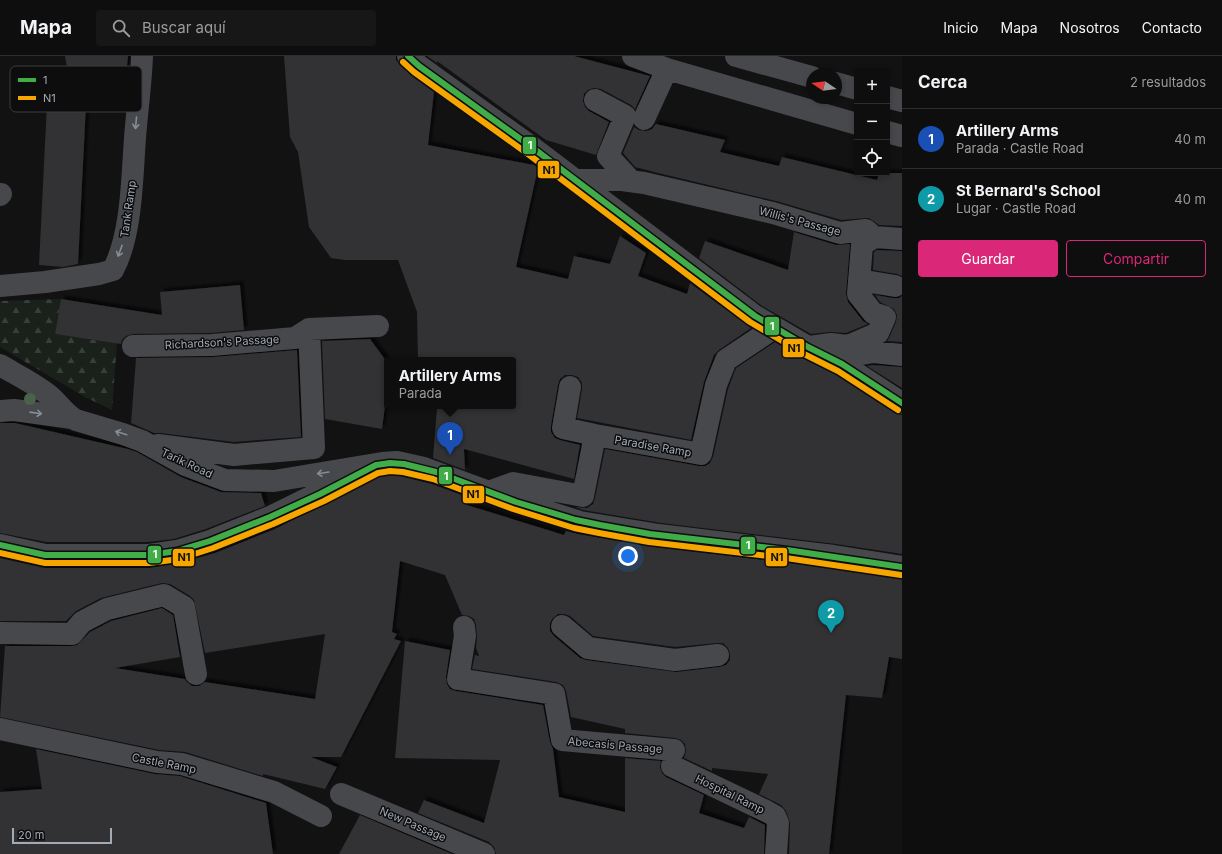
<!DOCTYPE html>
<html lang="es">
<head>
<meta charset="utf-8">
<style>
  :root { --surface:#0e0e0e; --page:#171717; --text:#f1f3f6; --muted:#9b9c9e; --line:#2e2e2e; --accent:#db2777 }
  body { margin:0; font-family:Inter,sans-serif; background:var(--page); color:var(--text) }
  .controls { position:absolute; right:12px; top:12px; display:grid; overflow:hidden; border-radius:4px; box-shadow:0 2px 6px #0003 }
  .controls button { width:36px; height:36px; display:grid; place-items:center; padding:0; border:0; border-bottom:1px solid var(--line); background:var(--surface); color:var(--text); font:20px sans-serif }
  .compass { position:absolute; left:806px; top:12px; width:36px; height:36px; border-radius:50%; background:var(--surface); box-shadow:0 2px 6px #0003; rotate:283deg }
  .scale { position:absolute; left:12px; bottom:10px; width:100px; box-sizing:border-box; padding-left:4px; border:2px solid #a2aab5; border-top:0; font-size:11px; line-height:14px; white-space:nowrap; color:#a2aab5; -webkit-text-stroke:3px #0d0d0e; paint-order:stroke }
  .you { position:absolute; left:628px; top:500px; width:14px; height:14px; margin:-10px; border:3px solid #fff; border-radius:50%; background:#1a73e8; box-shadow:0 0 0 6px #1a73e833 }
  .badge { display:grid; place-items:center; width:26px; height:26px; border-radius:50%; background:var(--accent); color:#fff; font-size:13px; font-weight:700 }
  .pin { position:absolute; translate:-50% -33px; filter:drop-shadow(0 1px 2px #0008) }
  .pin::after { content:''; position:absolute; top:21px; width:14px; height:12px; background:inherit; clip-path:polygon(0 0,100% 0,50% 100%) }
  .popup { position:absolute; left:384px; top:301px; width:132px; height:52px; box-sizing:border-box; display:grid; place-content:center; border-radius:4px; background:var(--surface); filter:drop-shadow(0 1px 3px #0005); font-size:13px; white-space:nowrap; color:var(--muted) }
  .popup b { font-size:15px; color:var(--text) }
  .popup::after { content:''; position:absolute; left:50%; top:100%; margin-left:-8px; border:8px solid transparent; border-top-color:var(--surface) }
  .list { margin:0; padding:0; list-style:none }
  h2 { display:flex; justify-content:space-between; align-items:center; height:52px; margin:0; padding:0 16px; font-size:17px }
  h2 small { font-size:13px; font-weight:400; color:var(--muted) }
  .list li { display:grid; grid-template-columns:26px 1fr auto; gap:12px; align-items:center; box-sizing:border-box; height:60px; padding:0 16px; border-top:1px solid var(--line) }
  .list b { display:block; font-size:15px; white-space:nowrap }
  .list p { margin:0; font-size:13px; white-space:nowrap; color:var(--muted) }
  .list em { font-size:13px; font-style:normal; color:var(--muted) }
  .actions { display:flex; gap:8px; padding:12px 16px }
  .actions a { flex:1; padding:9px 0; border:1px solid var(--accent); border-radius:4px; text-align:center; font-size:14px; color:var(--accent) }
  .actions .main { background:var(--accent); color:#fff }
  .icon { flex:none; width:22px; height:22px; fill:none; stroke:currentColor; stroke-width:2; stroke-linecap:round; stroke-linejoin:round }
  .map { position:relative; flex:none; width:902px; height:798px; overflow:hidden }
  header { display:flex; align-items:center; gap:24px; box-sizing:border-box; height:56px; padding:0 20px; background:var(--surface); border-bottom:1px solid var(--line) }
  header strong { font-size:19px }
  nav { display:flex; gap:22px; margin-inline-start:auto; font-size:14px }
  .search { width:280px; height:36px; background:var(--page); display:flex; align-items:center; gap:10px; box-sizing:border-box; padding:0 14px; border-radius:4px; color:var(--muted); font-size:15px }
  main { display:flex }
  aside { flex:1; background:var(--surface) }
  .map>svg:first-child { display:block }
  .forest { fill:url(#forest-firs) }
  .building { fill:#313134; fill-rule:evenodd; filter:url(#shadow) }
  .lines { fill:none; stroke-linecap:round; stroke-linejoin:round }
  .minor { stroke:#46484c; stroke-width:22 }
  .bus-1-casing { stroke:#0d0d0e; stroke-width:9 }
  .bus-2-casing { stroke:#0d0d0e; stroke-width:9 }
  .bus-1 { stroke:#41ad48; stroke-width:6 }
  .bus-2 { stroke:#f7a600; stroke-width:6 }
  .tree { fill:#4a614a }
  .oneway { stroke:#868d96 }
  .labels { text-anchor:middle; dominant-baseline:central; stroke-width:3; stroke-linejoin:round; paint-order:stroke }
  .street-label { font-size:11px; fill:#a2aab5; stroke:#0d0d0e }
  .key { fill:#0d0d0e; stroke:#3a3c40; stroke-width:1 }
  .key-label { font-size:11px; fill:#a2aab5 }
  .line-badge { stroke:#0d0d0e; stroke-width:1.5 }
  .badge-label { font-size:11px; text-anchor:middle; font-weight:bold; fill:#fff }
  .pale-badge-label { font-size:11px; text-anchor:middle; font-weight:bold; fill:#111 }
</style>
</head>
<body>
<header>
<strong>Mapa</strong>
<div class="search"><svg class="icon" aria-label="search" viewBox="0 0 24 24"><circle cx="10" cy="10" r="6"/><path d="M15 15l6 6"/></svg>Buscar aquí</div>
<nav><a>Inicio</a><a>Mapa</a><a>Nosotros</a><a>Contacto</a></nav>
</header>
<main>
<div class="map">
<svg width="902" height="798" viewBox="0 0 902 798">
  <defs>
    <pattern id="forest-firs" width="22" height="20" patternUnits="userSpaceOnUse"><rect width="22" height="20" fill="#1a211b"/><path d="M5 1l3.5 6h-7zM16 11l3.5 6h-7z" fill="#383f3a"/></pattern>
    <filter id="shadow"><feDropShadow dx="3.5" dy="-3.5" stdDeviation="1" flood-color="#0009"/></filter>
  </defs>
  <rect width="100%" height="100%" fill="#121213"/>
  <!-- forest -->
  <path class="forest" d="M61,243l-6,35 62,9 -5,67 -27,-13 -85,-50v-46z"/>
  <!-- building -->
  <path class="building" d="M65,0h63l-2,21v20l-55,-6z
    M284,0h112v4l4,5 12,11 22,16 -6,53 106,20 4,3 -22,99 52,12 6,-23 36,8 10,-28 26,17 -8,23 49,18 3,-11 61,45 -32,22 -5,5 -10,27 -13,58 -114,-22 5,-29v-6l-4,-6 -6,-2h-7l-5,4 -2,6 -7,41v6l4,6 5,2 20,5 -6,34 -110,-30 1,21 -32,-12 4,-49 -48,-3h124v-46h-95l-1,-48 -19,-52h-53l-14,-2 -22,-31 -11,-75 -8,-15z
    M427,0h147l76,20 -15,33 -4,-4 -30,-16 -7,-1 -6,2 -4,4 -1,7 2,6 4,4 20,11 -13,33 -50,-15 -109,-79v2z
    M47,47l39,2 -8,159 -15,3 -24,-2z
    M656,68l69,16 -5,12 59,14 3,-9 95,23 2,-7h23v53l-23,-1 -10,-7 -28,2 -65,-19 -118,-28 -23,-6 -12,-14 11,-26 5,3 7,1 6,-2z
    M794,176l42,13 14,-1 -4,50 2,8 15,19 5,3 -22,9 -16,-1 -19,2 -49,-28 -63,-48 6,-17 83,29z
    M877,194l25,1v25l-5,-2 -24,-4 1,-18z
    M240,229l4,45 -33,3 -78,1 -7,2 -4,4 -1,4 -66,-10 6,-35 101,16 -2,-23z
    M875,239l18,3h6l3,-2v46l-15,-1 2,-3 7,-16 1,-7 -3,-6 -14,-7z
    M370,283l17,23v44h-2l-3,23 -57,-10 -3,-78z
    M775,286l27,16 34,17 59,38 7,2v139l-66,-10 -175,-21 -78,-13 -8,-3 12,1 6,-4 2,-6 10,-49 94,17h6l5,-3 3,-6 15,-68 8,-21z
    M297,294l4,87 -67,5 -74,-9h-6l-23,-10 5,-65 77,-1z
    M873,309l29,2v21l-35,-22z
    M0,367h15l113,26 9,3 44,25 40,15 40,1 4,13 -59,23 -32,10 -26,3h-102l-46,-9z
    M383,419h13l36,9 35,13v8l97,30 2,-4 12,3 79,13 175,21 70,11v80l-13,-2 -7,41 -36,-3 -17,159h-40l1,-31 -4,-12 -5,-6 -22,-11 9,-20 -56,-6v3l-28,-13 2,-7 -1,-7 -4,-4 -6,-2 -50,-5v-4l-54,-12 -5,-26 -3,-6 -7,-3 -84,-13 3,-14 4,1 -3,-8 1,-10 -1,-13 -2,-6 -5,-3 -7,-1 -17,-40 -45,-14 -8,71 5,2 -3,5 7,2 -60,116h-30l26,10 -12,22 -62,-15v2l-78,-24 -26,-2 -159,-33 5,-71h67l5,-1 13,-13 21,-11 51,-13 11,7 7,42 -65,11 70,11 2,3 5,4h7l6,-4 110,17 10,-65 -120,19 -11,-53 -4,-4 -20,-12 -8,-1 -61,15 -25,13 -10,10h-66v-63l45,10h104l30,-5 36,-10 60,-24 92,-47zM558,558h6l6,2 23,20 82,11 42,-4h6l5,5 2,6v6l-4,5 -7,2 -43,5 -90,-12 -6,-2 -26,-22 -4,-5v-8l3,-5z
    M405,585l45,9 -4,27 1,7 3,5 6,2 87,14 7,37 3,7 6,48 66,15v-54l36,3 -1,6 2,6 4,4 38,18 -5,18 45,15 5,-11 16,8 -1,29h-268l-2,-7 -5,-5 -71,-29 6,-13 60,23 16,-63 -105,-2z
    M36,693l119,25 25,2 86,27 7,51h-273v-62l42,-3z
    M360,759l92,39h-113z"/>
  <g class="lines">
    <!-- minor -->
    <path class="minor" d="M408,0l11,10 114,82 222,168 53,31 34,17 60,39
      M633,0l34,13 190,55
      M736,0l76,21
      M836,27l21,6
      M887,41l15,4
      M595,44l30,16 -17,40 23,25
      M644,63l23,-50
      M887,76l15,4
      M575,124h47l22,3 129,30 67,20 26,-3 8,7
      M0,139l1,-1
      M874,181l28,2
      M859,224l36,6
      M0,230l45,-4 54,-8 14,-4c19,-35 19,-93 22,-132 2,-27 6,-55 7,-82
      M133,290l79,-1 83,-7 14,-9 69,-3
      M809,291l22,-3 17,2 30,-13 7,-16 -12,-4 -15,-19 4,-49 12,-8
      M844,301l29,-5 29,3
      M0,309c15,9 32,17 46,28 11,7 18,21 30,27l47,14 19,7 43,24 40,15 49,1 108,-18 15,-1 27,6 87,32 69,22 79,13 175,21 68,11
      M570,331l-7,41 32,7 106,19 15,-69 10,-25 48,-32
      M0,355l14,-1 58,8
      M158,389l76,10 80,-7 -5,-119
      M488,436l25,-9 70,13 12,-61
      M0,489l45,10h104l28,-4 33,-10 60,-24 89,-44
      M562,570l26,22 87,12 43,-5
      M464,571l1,9 -7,43 96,15 8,46 112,10
      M0,577l72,1 10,-12 25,-13 57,-14 20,12 12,67
      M0,673l157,33 25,2 92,28 47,24
      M672,710l94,45 9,5 3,7 -2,31
      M341,738l143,60"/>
    <defs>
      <path id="bus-1" d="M408,0l11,10 114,82 222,168 53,31 34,17 60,39
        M0,489l45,10h104l28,-4 33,-10 60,-24 50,-23 56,-29 14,-2 14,1 32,8 80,30 60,18 24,5 50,9 137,16 115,17"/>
      <path id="bus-2" d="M403,6l11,10 114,82 222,168 54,32 34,17 60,39
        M0,497l45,10h104l30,-4 34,-11 60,-24 51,-23 54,-28 12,-2 13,1 30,7 80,30 61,19 25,5 50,9 137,16 115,17"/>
    </defs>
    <!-- bus-1 casing -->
    <use href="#bus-1" class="bus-1-casing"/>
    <!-- bus-2 casing -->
    <use href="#bus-2" class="bus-2-casing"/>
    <!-- bus-1 -->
    <use href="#bus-1" class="bus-1"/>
    <!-- bus-2 -->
    <use href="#bus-2" class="bus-2"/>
  </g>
  <!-- trees -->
  <circle class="tree" cx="30" cy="343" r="6"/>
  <!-- one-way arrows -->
  <defs><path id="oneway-shaft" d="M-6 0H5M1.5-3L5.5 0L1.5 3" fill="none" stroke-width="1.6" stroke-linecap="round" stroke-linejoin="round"/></defs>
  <g class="oneway">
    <use href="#oneway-shaft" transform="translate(136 67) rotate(95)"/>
    <use href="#oneway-shaft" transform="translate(120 195) rotate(110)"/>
    <use href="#oneway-shaft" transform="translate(36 357) rotate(8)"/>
    <use href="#oneway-shaft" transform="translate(121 377) rotate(-163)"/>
    <use href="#oneway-shaft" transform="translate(323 417) rotate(171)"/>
  </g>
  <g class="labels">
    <!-- street labels -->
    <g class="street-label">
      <text transform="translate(128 153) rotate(-82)">Tank Ramp</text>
      <text transform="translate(800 165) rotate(15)">Willis's Passage</text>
      <text transform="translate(222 286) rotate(-3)">Richardson's Passage</text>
      <text transform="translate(653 390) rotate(10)">Paradise Ramp</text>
      <text transform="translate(187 407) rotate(25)">Tarik Road</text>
      <text transform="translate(615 689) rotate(5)">Abecasis Passage</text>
      <text transform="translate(164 707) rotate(11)">Castle Ramp</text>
      <text transform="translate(730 738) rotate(26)">Hospital Ramp</text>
      <text transform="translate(413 768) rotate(23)">New Passage</text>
    </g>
  </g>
  <!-- legend -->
  <rect x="10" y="10" width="132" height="46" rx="6" class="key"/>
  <rect x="18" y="22" width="18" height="4" fill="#41ad48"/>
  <rect x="18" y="40" width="18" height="4" fill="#f7a600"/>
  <g class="key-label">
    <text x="43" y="28">1</text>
    <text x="43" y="46">N1</text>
  </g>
  <g class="line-badge">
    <rect x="522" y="80" width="15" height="19" rx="4" fill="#41ad48"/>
    <rect x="537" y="104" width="23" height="19" rx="4" fill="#f7a600"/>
    <rect x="764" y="260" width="16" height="20" rx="4" fill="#41ad48"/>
    <rect x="782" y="282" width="23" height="20" rx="4" fill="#f7a600"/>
    <rect x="438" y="410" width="15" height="19" rx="4" fill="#41ad48"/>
    <rect x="462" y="429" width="23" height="19" rx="4" fill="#f7a600"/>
    <rect x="740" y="480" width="16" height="19" rx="4" fill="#41ad48"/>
    <rect x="147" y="489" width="15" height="19" rx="4" fill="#41ad48"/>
    <rect x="765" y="491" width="23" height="20" rx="4" fill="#f7a600"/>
    <rect x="172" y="492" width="23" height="19" rx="4" fill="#f7a600"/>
  </g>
  <g class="badge-label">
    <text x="530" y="93">1</text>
    <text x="772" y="274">1</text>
    <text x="446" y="424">1</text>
    <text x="748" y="493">1</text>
    <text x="155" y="502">1</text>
  </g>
  <g class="pale-badge-label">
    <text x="549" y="118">N1</text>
    <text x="794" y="296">N1</text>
    <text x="473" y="442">N1</text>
    <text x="777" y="505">N1</text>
    <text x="184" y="505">N1</text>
  </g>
</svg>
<div class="controls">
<button>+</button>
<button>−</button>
<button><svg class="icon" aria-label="locate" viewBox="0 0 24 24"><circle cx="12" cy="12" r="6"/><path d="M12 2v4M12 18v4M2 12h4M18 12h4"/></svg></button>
</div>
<svg class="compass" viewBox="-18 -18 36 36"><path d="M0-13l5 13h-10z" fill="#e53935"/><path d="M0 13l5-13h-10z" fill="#9b9c9e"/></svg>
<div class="scale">20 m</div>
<div class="you"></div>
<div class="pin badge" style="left:450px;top:399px;background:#1a4fb4">1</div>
<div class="popup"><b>Artillery Arms</b>Parada</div>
<div class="pin badge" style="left:831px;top:577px;background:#0f9aa8">2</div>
</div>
<aside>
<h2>Cerca<small>2 resultados</small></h2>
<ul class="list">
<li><span class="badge" style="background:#1a4fb4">1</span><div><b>Artillery Arms</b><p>Parada · Castle Road</p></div><em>40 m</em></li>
<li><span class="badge" style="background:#0f9aa8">2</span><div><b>St Bernard's School</b><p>Lugar · Castle Road</p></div><em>40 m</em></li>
</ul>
<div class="actions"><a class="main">Guardar</a><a>Compartir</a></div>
</aside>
</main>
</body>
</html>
